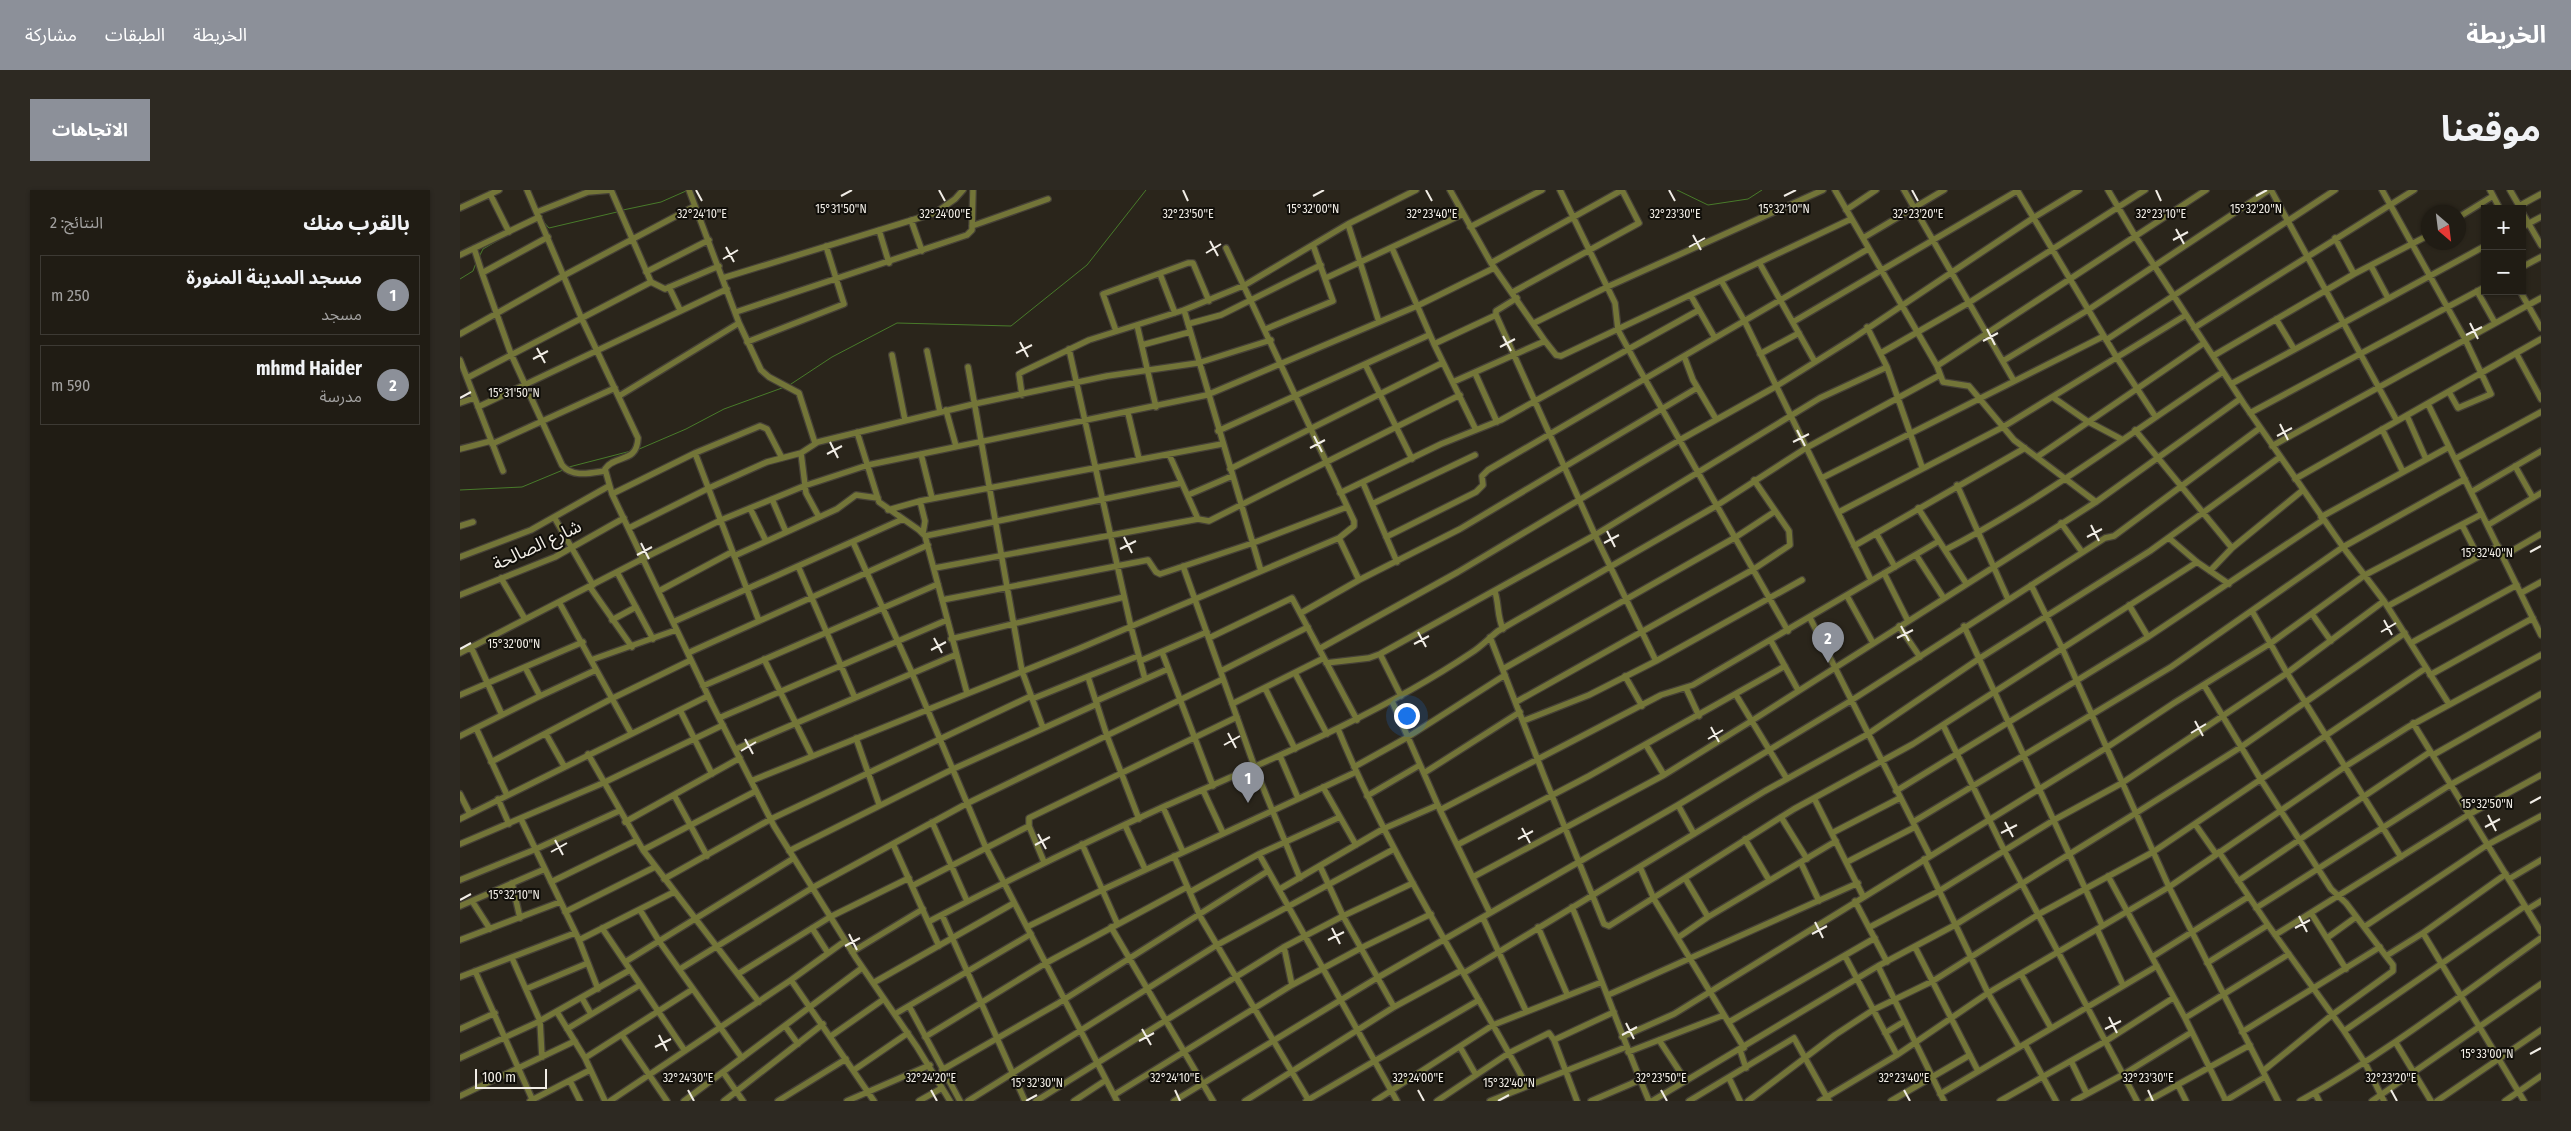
<!DOCTYPE html>
<html lang="ar">
<head>
<meta charset="utf-8">
<style>
  :root { --surface:#201c14; --page:#2d2922; --text:#f1f3f6; --muted:#a2a1a0; --line:#3d3a34; --accent:#8c9099 }
  body { margin:0; font-family:"Fira Sans Condensed","Noto Sans Arabic",sans-serif; background:var(--page); color:var(--text); direction:rtl }
  .controls { position:absolute; right:15px; top:15px; display:grid; overflow:hidden; border-radius:0px; box-shadow:0 1px 4px #0004 }
  .controls button { width:45px; height:45px; display:grid; place-items:center; padding:0; border:0; border-bottom:1px solid var(--line); background:var(--surface); color:var(--text); font:25px sans-serif }
  .compass { position:absolute; left:1961px; top:15px; width:45px; height:45px; border-radius:50%; background:var(--surface); box-shadow:0 1px 4px #0004; rotate:152deg }
  .scale { position:absolute; left:15px; bottom:12px; width:72px; box-sizing:border-box; padding-left:5px; border:2px solid #f1ede6; border-top:0; font-size:14px; line-height:18px; white-space:nowrap; color:#f1ede6; -webkit-text-stroke:4px #110f0a; paint-order:stroke }
  .you { position:absolute; left:946px; top:525px; width:18px; height:18px; margin:-12px; border:4px solid #fff; border-radius:50%; background:#1a73e8; box-shadow:0 0 0 8px #1a73e833 }
  .badge { display:grid; place-items:center; width:32px; height:32px; border-radius:50%; background:var(--accent); color:#fff; font-size:16px; font-weight:700 }
  .pin { position:absolute; translate:-50% -41px; filter:drop-shadow(0 1px 2px #0008) }
  .pin::after { content:''; position:absolute; top:26px; width:18px; height:15px; background:inherit; clip-path:polygon(0 0,100% 0,50% 100%) }
  .list { margin:0; padding:0; list-style:none }
  h2 { display:flex; justify-content:space-between; align-items:center; height:65px; margin:0; padding:0 20px; font-size:21px }
  h2 small { font-size:16px; font-weight:400; color:var(--muted) }
  .list li { display:grid; grid-template-columns:32px 1fr auto; gap:15px; align-items:center; box-sizing:border-box; height:80px; margin:0 10px 10px; padding:0 10px; border:1px solid var(--line); border-radius:0px }
  .list b { display:block; font-size:19px; white-space:nowrap }
  .list p { margin:0; font-size:16px; white-space:nowrap; color:var(--muted) }
  .list em { font-size:16px; font-style:normal; color:var(--muted) }
  .map { position:relative; flex:none; width:2081px; height:911px; overflow:hidden; direction:ltr; border-radius:0px }
  header { display:flex; align-items:center; gap:30px; box-sizing:border-box; height:70px; padding:0 25px; background:var(--accent); color:#fff }
  header strong { font-size:24px }
  nav { display:flex; gap:28px; margin-inline-start:auto; font-size:18px }
  .intro { display:flex; align-items:center; justify-content:space-between; box-sizing:border-box; height:120px; padding:0 30px }
  h1 { margin:0; font-size:35px }
  .button { padding:12px 22px; border-radius:0px; background:var(--accent); color:#fff; font-size:18px; font-weight:700 }
  main { display:flex; gap:30px; padding:0 30px }
  aside { flex:1; background:var(--surface); border-radius:0px; box-shadow:0 1px 4px #0004 }
  .map>svg:first-child { display:block }
  .lines { fill:none; stroke-linecap:round; stroke-linejoin:round }
  .stream { stroke:#487b2a; stroke-width:1 }
  .minor-casing { stroke:#464137; stroke-width:8 }
  .minor { stroke:#737538; stroke-width:5.5 }
  .ticks { fill:none; stroke:#f1ede6; stroke-width:2 }
  .labels { text-anchor:middle; dominant-baseline:central; stroke-width:4; stroke-linejoin:round; paint-order:stroke }
  .street-label { font-size:18px; fill:#f1ede6; stroke:#110f0a }
  .ticks-label { font-size:12px; text-anchor:middle; fill:#f1ede6; stroke:#110f0a; stroke-width:4; stroke-linejoin:round; paint-order:stroke }
</style>
</head>
<body>
<header>
<strong>الخريطة</strong>
<nav><a>الخريطة</a><a>الطبقات</a><a>مشاركة</a></nav>
</header>
<div class="intro"><h1>موقعنا</h1><a class="button">الاتجاهات</a></div>
<main>
<div class="map">
<svg width="2081" height="911" viewBox="0 0 2081 911">
  <rect width="100%" height="100%" fill="#2a251b"/>
  <g class="lines">
    <!-- stream -->
    <path class="stream" d="M1217,0l31,15 40,-6 14,-9
      M163,20l38,-8 25,-11
      M82,30l7,8 68,-16
      M19,67l4,-8 19,-11
      M0,89l13,-8 3,-8
      M328,196l44,-29 65,-34 114,3 76,-61 59,-75
      M177,260l49,-21 38,-20 58,-21
      M109,277l62,-16
      M0,300l62,-3 41,-17"/>
    <defs>
      <path id="minor" d="M67,0l54,127 57,121c-1,26 -23,16 -33,31l7,25 100,210 62,122 82,132 61,89 33,54
        M990,0l41,73 54,78
        M1100,0l55,113 3,27 19,35 151,266
        M1375,0l102,176
        M1444,0l110,191
        M1557,0l100,168 38,58
        M1648,0l27,46 109,168 99,143 41,54 65,103
        M1811,0l126,231
        M1922,0l83,149 26,55 -33,14 -9,-16
        M2030,0l10,19
        M2050,0l11,19
        M30,4l19,38
        M2059,16l22,-12
        M0,18l39,-18
        M1386,20l30,-20
        M77,22l51,-20 23,-2
        M2062,22l19,33
        M1999,27l34,-21
        M451,30l11,31
        M888,34l31,98
        M512,36l76,-27
        M1010,37l72,-37
        M2062,37l19,-10
        M419,40l10,33
        M88,47l-66,36 29,81 51,111c10,13 29,8 43,6
        M1403,48l81,-48
        M1875,48l19,36
        M14,58l8,25
        M932,58l42,96 42,86
        M0,65l79,-38
        M1031,73l131,-73
        M1300,74l55,98
        M1911,76l17,32
        M2062,77l19,-10
        M186,82l63,-32
        M700,84l15,39
        M263,88l212,-65 20,-14 8,-9
        M866,88l137,-64
        M191,92l14,7 54,-23
        M1262,92l23,40 126,258
        M209,97l11,23
        M2017,101l18,32
        M2060,101l21,37
        M1053,102l126,-69 -17,-33
        M1231,106l8,14
        M724,120l77,261
        M276,122l231,-77 5,-5 1,-40
        M1036,125l99,220 61,126 146,-81
        M1816,129l18,30
        M1333,132l224,-131
        M279,133l22,47 8,7 30,16 16,50
        M1074,133l73,-36 216,-97
        M728,134l33,-9 100,-50
        M677,135l19,82
        M1407,137l20,40 35,100
        M1734,138l220,-138
        M806,139l67,-28 -20,-56
        M656,141l-13,-37 85,-31h5l16,38
        M0,144l103,-58 132,-70
        M1646,150l229,-150
        M287,152l97,-38 -18,-58
        M974,154l62,-29v-4l21,-13
        M682,155l48,-13
        M609,159l62,278 14,52
        M467,161l13,61
        M1421,163l89,-51 175,-112
        M2056,163l25,46
        M1300,164l39,-21
        M432,165l13,65
        M1224,166l9,24 23,39
        M1753,166l141,-82 75,-39
        M0,170l43,111
        M1543,171l85,-51 181,-120
        M905,174l47,95
        M508,177l54,304 21,57
        M1015,183l22,49
        M7,188l184,-96 -40,-92
        M993,192l92,-41 11,14 5,1 290,-137
        M1771,194l254,-138
        M562,205l-3,-21 3,-2 67,-32 95,-30 61,-25 103,-61 68,-34
        M159,206l120,-73 -50,-133
        M1594,208l33,23 34,18
        M0,213l14,-5
        M1968,214l113,231
        M18,217l249,-118
        M486,220l10,36
        M668,223l11,46
        M1790,223l235,-126
        M1947,226l19,43
        M1922,239l21,43
        M1675,240l97,118
        M758,241l211,-96
        M397,242l22,70 40,28 6,6 42,157
        M32,254l123,-56
        M1812,256l269,-148
        M0,259l31,-8
        M235,263l64,168
        M341,263l5,40 13,24
        M461,264l11,44
        M709,264l29,65
        M1577,267l167,-114
        M1995,269l86,-47
        M2055,276l18,32
        M770,279l212,-106
        M1362,288l282,-142
        M1835,289l246,-140
        M903,293l34,79
        M1497,295l51,114
        M2011,302l70,-41
        M880,303l101,-49 60,-24 198,-110 16,28
        M152,304l83,-41 65,-27 7,3 15,29
        M728,305l44,-19
        M312,309l14,33
        M460,311l5,20 -2,12
        M1636,312l-82,-62 -45,-54 -26,-4 -6,-16 269,-176
        M912,314l103,-49
        M290,318l16,33
        M1458,318l48,75
        M428,320l32,-9 302,-57
        M1379,322l164,-85 183,-112
        M94,327l39,68
        M1861,327l128,-70
        M1601,333l21,29
        M2002,335l16,31
        M2028,335l53,-32
        M0,336l13,-4
        M169,338l80,-40 58,-26 34,-9 17,-11 156,-38 133,-28 91,-13 73,-23
        M1416,343l19,34
        M465,346l257,-53
        M926,347l90,-45 7,-7 -1,-9 6,-6 380,-221
        M879,348l20,42
        M1709,348l28,24 32,22
        M393,352l59,131 74,175 131,253
        M1394,356l171,-98
        M1485,360c98,-50 186,-118 278,-178
        M1456,365l27,42
        M274,366l103,-47 19,-14 22,3
        M2043,366l38,-22
        M0,367l71,-27 78,-44
        M338,376l57,132
        M723,376l72,202 45,110
        M475,378l263,-49 11,2 251,-126
        M1750,381l22,-23 71,-58
        M157,382l36,67
        M1424,383l24,48
        M41,388l24,41
        M1571,395l31,63 107,239 109,214
        M130,397l42,60
        M199,401l73,-39
        M1035,402c4,12 2,24 8,37
        M2061,403l20,-11
        M0,405l95,-38 69,-39
        M1387,406l26,47
        M482,410l206,-40 8,12 4,2 93,-31 94,-36
        M99,412l72,131
        M1669,415l19,32
        M1928,416l110,-60
        M1792,421l35,62 114,184
        M841,423l58,-33 101,-51 237,-141
        M1852,424l19,27
        M1350,428l120,238
        M152,430l24,-13
        M213,432l230,-103
        M1439,436l21,31
        M1504,436l138,299
        M1030,447l54,139 60,148 5,2 185,-117 119,-65 284,-182
        M749,448l83,-40 65,122
        M491,449l173,-42
        M1311,451l27,49
        M1951,453l106,-58
        M11,457l31,68
        M859,459l139,-77 220,-131 97,-54 77,-48 181,-121 46,-28
        M702,462l51,134
        M0,463l184,-95 77,-38 83,-34 64,-21 339,-70 210,-89 77,-38
        M228,463l240,-108
        M920,464l21,42
        M304,469l48,97
        M131,470l85,-30
        M680,471l67,-29
        M866,473l43,-5 11,-4 215,-119 225,-137 67,-31
        M1043,479l233,-132 38,-25
        M761,481l87,-44
        M835,483l32,61
        M1970,485l103,-57
        M1165,486l17,30
        M628,487l19,59 32,83
        M1744,495l57,95 70,109 15,14 40,53
        M243,496l235,-102
        M805,498l30,61
        M1226,498l13,28
        M0,505l123,-53
        M1276,505l51,84
        M80,506l56,-26
        M572,509l106,-43
        M636,511l72,-32
        M932,511l48,109 50,103
        M1056,512l238,-133 36,-24 -1,-14 -35,-51
        M772,514l92,-46
        M220,520l32,64
        M259,528l228,-98
        M1063,531l66,-26 67,-34
        M1953,533l128,209
        M1483,535l61,125 133,251
        M16,538l31,67
        M878,539c51,125 125,239 189,357
        M86,544l18,32
        M0,546l80,-40 -15,-29
        M396,548l23,66
        M1186,555l18,30
        M276,559l219,-94
        M128,564l55,96 116,152
        M1973,565l108,-61
        M820,566l18,42
        M31,572l120,-63 80,-39
        M894,577l54,-30 97,-62
        M964,583l96,-61
        M291,591l327,-132 261,-111 15,-12v-5l-128,-273
        M863,597l33,58
        M743,600l20,43
        M1436,601l252,-154 175,-117
        M0,604l10,20
        M214,605l33,61
        M907,606l53,-31
        M1354,608l49,98
        M38,609l11,25
        M1218,615l16,29
        M703,617l20,45
        M980,620l221,-115 32,-10 246,-144
        M1321,627l26,42
        M0,629l248,-123
        M61,629l58,121 19,49
        M165,632l115,-64
        M472,632l35,79
        M1453,632l258,-155 172,-120 122,-68
        M1735,634l21,30
        M665,635l20,44
        M1372,643l68,-35
        M1285,649l24,41
        M0,654l143,-61 120,-58
        M433,654l46,102
        M622,654l35,79
        M997,655l132,-69 196,-110
        M183,660l113,-59
        M329,661l162,-81 146,-66
        M1759,662l49,73 76,106 21,32 19,38
        M799,664l138,247
        M714,666l27,62 108,183
        M1464,669l64,134 31,54
        M584,672l-15,-36v-8l208,-101
        M1387,672l68,-35
        M1341,673l18,38
        M860,676l23,50 51,91
        M1180,677l14,32 90,149
        M1648,686l77,142 41,83
        M1013,687l191,-102 89,-55 343,-218 144,-103
        M1225,688l23,39
        M204,689l107,-60 260,-123
        M2049,689l32,-19
        M0,690l76,-31 83,-38
        M1778,691l192,-129
        M91,692l86,-42
        M52,693l8,35
        M452,696l117,-60
        M820,699l103,-60 55,-24
        M730,702l69,-38 81,-37
        M12,711l18,28
        M1395,711l32,61
        M0,716l85,-37
        M1112,717c27,64 50,130 77,194
        M1796,718l194,-123 91,-51
        M2068,719l13,-8
        M180,720l19,31 83,117
        M105,722l90,-45
        M1851,723l35,56
        M482,725l83,186
        M1023,728l43,93
        M468,732c78,-41 156,-79 235,-115 106,-47 212,-90 308,-154 10,-6 18,-15 27,-22l218,-125 90,-58 134,-73
        M567,737l75,-37 254,-118
        M651,737l102,174
        M1078,737l29,67
        M1410,737l69,-36 115,-71 68,-37 165,-110 97,-72
        M1904,737l123,-82 54,-29
        M142,738l83,123
        M352,738l16,25
        M1637,739l26,56
        M1963,743l101,168
        M1815,745l193,-120 73,-40
        M1219,747l29,-20 128,-76
        M1867,748l29,-21
        M0,750l100,-38
        M119,750l95,-48
        M824,757l8,38
        M1455,757l63,124
        M392,762l71,-43
        M1385,766l52,99
        M1692,767l96,-60
        M52,768l28,63 2,36
        M165,772l169,-104
        M1747,773l61,-38
        M1418,776l66,135
        M220,779l132,-81 154,-84 257,-125
        M15,781l58,130
        M1004,783l301,-182 103,-57 112,-76 170,-107 130,-94
        M278,784l92,-57 79,-39
        M1561,784l30,54
        M0,787l115,-44
        M331,790l83,121
        M413,793l141,-80
        M66,799l62,-26
        M1148,805l250,-112
        M122,808l9,16
        M449,816l51,95
        M97,822l28,46 20,43
        M435,824l136,-80
        M1725,828l104,-64
        M1269,832l146,-84
        M325,836l13,18
        M0,839l35,-16
        M107,839l73,-44
        M1884,841l181,-125
        M1782,842l138,-85
        M1425,843l20,-12
        M162,845l45,66
        M371,846l53,-37
        M465,847l121,-74 141,-76
        M1162,847l52,-23 432,-266 68,-45 97,-60 94,-68 117,-61
        M1094,850l60,-28
        M1199,850l27,41
        M1936,853l35,58
        M1565,854l31,57
        M1000,857l16,28
        M1280,860l6,18
        M1168,862l96,-37
        M0,868l76,-35 94,-53
        M125,868l108,-69
        M1611,871l16,33
        M394,880l54,-37
        M482,880l115,-66 211,-133
        M1803,881l69,-56 61,-44v-6l-7,-9 37,-23 83,-59
        M263,882l20,29
        M1269,888l11,23
        M110,891l10,20
        M1718,895l8,16
        M1855,903l4,8
        M1480,904l217,-128
        M654,905l178,-110 69,-37 70,-34
        M0,906l115,-55
        M70,911l60,-31
        M150,911l181,-121 54,-39
        M224,911l178,-133
        M264,911l99,-77
        M318,911l68,-42
        M387,911l83,-36
        M459,911l23,-13
        M508,911l249,-156 177,-96
        M576,911l248,-154 59,-31 70,-33
        M614,911l32,-21
        M714,911l203,-123 301,-173 174,-105 253,-162 9,-2 146,-108
        M785,911l149,-94 68,-37
        M846,911l173,-101
        M915,911l118,-76 109,-43
        M977,911l72,-48 40,-20 5,7 23,61
        M1030,911l136,-54
        M1131,911l49,-21
        M1192,911l226,-135 77,-41 181,-112 105,-66 164,-114
        M1229,911l105,-63 35,63
        M1288,911l87,-66 38,-25 60,-29 106,-67 114,-62 273,-184
        M1360,911l77,-46 91,-62 181,-106 177,-121 62,-39 133,-72
        M1431,911l79,-46
        M1540,911l106,-60 67,-43
        M1614,911l50,-27 68,-42
        M1688,911l102,-56
        M1765,911l40,-24
        M1840,911c85,-47 162,-107 241,-163
        M1912,911l169,-117
        M1977,911l104,-71
        M2045,911l36,-25"/>
    </defs>
    <!-- minor casing -->
    <use href="#minor" class="minor-casing"/>
    <!-- minor -->
    <use href="#minor" class="minor"/>
  </g>
  <!-- ticks -->
  <path class="ticks" d="M236,0l6,11M479,0l6,11M723,0l5,11M966,0l6,11M1209,0l6,11M1452,0l6,11M1696,0l5,11M381,6l11,-6M853,6l11,-6M1324,6l12,-6M1796,6l11,-6M1716,39l8,15M1233,45l8,15M1713,50l15,-8M750,51l8,15M266,57l8,15M1229,57l16,-9M746,63l15,-9M263,69l15,-9M2010,133l8,16M1527,139l8,16M2006,145l16,-8M1043,146l8,15M1523,151l15,-8M560,152l8,15M1040,157l15,-8M77,158l8,15M556,163l16,-8M73,169l15,-8M0,208l11,-6M1820,234l8,16M1337,240l8,16M854,246l8,16M1817,246l15,-8M370,252l8,16M1333,252l16,-8M850,258l15,-8M367,264l15,-8M1631,335l8,16M1147,341l8,16M664,347l8,16M1627,347l15,-8M181,353l8,16M1144,353l15,-8M660,359l16,-8M2070,362l11,-6M177,365l15,-8M1924,430l8,15M1441,436l8,15M958,442l8,15M1921,442l15,-9M474,448l8,15M1437,448l16,-8M954,454l15,-8M0,459l11,-6M471,460l15,-8M1735,531l8,15M1251,537l8,15M768,543l8,15M1731,543l15,-9M285,549l8,15M1248,549l15,-9M764,555l16,-9M281,561l15,-9M2070,613l11,-6M2028,625l8,16M1545,632l8,15M2025,637l15,-8M1062,638l8,15M1541,643l16,-8M578,644l8,15M1058,649l15,-8M95,650l8,15M575,655l15,-8M91,662l16,-9M0,710l11,-6M1839,726l8,16M1355,732l8,16M872,738l8,16M1835,738l15,-8M389,744l8,16M1352,744l15,-8M868,750l16,-8M385,756l15,-8M1649,827l8,16M1166,833l8,16M682,839l9,16M1645,839l16,-8M199,845l8,16M1162,845l15,-8M679,851l15,-8M195,857l16,-8M2070,864l11,-6M228,900l6,11M471,900l6,11M715,900l5,11M958,900l6,11M1201,900l6,11M1444,900l6,11M1688,900l5,11M1931,900l6,11M566,911l11,-6M1038,911l11,-6"/>
  <g class="labels">
    <!-- street labels -->
    <g class="street-label">
      <text transform="translate(77 355) rotate(-25)">شارع الصالحة</text>
    </g>
  </g>
  <g class="ticks-label">
    <text x="1324" y="23">15°32'10"N</text>
    <text x="381" y="23">15°31'50"N</text>
    <text x="853" y="23">15°32'00"N</text>
    <text x="1796" y="23">15°32'20"N</text>
    <text x="242" y="28">32°24'10"E</text>
    <text x="485" y="28">32°24'00"E</text>
    <text x="728" y="28">32°23'50"E</text>
    <text x="972" y="28">32°23'40"E</text>
    <text x="1215" y="28">32°23'30"E</text>
    <text x="1458" y="28">32°23'20"E</text>
    <text x="1701" y="28">32°23'10"E</text>
    <text x="54" y="207">15°31'50"N</text>
    <text x="2027" y="367">15°32'40"N</text>
    <text x="54" y="458">15°32'00"N</text>
    <text x="2027" y="618">15°32'50"N</text>
    <text x="54" y="709">15°32'10"N</text>
    <text x="2027" y="868">15°33'00"N</text>
    <text x="228" y="892">32°24'30"E</text>
    <text x="471" y="892">32°24'20"E</text>
    <text x="715" y="892">32°24'10"E</text>
    <text x="958" y="892">32°24'00"E</text>
    <text x="1201" y="892">32°23'50"E</text>
    <text x="1444" y="892">32°23'40"E</text>
    <text x="1688" y="892">32°23'30"E</text>
    <text x="1931" y="892">32°23'20"E</text>
    <text x="577" y="897">15°32'30"N</text>
    <text x="1049" y="897">15°32'40"N</text>
  </g>
</svg>
<div class="controls">
<button>+</button>
<button>−</button>
</div>
<svg class="compass" viewBox="-18 -18 36 36"><path d="M0-13l5 13h-10z" fill="#e53935"/><path d="M0 13l5-13h-10z" fill="#a2a1a0"/></svg>
<div class="scale">100 m</div>
<div class="you"></div>
<div class="pin badge" style="left:788px;top:613px">1</div>
<div class="pin badge" style="left:1368px;top:473px">2</div>
</div>
<aside>
<h2>بالقرب منك<small>النتائج: 2</small></h2>
<ul class="list">
<li><span class="badge">1</span><div><b>مسجد المدينة المنورة</b><p>مسجد</p></div><em>250 m</em></li>
<li><span class="badge">2</span><div><b>mhmd Haider</b><p>مدرسة</p></div><em>590 m</em></li>
</ul>
</aside>
</main>
</body>
</html>
